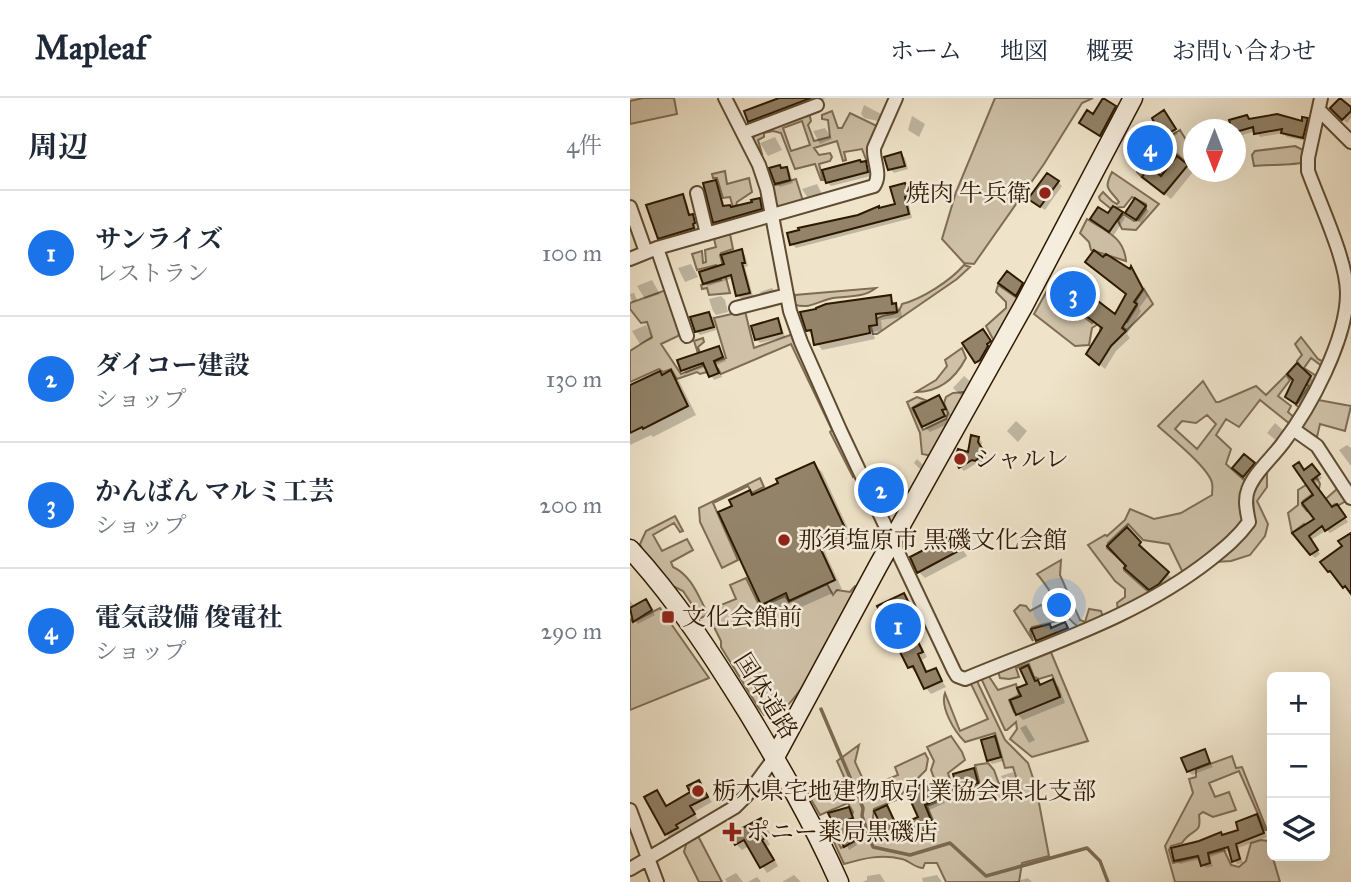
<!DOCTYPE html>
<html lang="ja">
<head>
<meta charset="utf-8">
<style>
  :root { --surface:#fff; --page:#f2f2f3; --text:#1f2937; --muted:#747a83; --line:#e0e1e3; --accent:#1a73e8 }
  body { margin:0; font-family:"IM FELL Great Primer","Noto Serif JP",serif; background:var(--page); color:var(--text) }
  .controls { position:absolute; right:21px; bottom:21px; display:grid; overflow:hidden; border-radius:10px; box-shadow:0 7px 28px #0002 }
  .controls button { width:63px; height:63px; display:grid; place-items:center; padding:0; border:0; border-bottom:2px solid var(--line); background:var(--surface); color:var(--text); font:35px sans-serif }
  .compass { position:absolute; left:553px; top:21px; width:63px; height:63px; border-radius:50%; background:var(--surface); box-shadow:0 7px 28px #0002; rotate:180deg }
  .you { position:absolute; left:430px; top:508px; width:24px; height:24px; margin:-18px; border:5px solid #fff; border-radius:50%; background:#1a73e8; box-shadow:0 0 0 10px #1a73e833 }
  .badge { display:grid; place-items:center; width:46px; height:46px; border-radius:50%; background:var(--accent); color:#fff; font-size:23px; font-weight:700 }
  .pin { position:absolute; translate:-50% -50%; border:4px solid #fff; box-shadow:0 2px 7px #0006 }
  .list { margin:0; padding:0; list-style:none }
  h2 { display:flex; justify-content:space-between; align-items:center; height:91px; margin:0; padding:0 28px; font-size:30px }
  h2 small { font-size:23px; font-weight:400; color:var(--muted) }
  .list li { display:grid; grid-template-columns:46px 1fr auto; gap:21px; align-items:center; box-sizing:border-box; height:126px; padding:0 28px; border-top:2px solid var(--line) }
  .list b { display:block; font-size:26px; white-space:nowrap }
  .list p { margin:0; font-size:23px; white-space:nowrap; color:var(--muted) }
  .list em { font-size:23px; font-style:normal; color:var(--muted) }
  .icon { flex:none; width:38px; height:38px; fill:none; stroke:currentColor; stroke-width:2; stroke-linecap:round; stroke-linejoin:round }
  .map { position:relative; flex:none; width:721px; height:784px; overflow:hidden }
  header { display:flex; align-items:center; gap:42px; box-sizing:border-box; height:98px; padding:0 35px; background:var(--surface); border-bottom:2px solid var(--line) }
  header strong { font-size:33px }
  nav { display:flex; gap:38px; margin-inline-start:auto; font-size:24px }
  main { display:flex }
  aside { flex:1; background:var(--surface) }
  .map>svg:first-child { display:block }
  .green { fill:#cec1a8; stroke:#7e6d54; stroke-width:2; fill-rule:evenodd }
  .shadow { fill:#0003 }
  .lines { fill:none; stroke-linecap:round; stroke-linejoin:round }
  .stream { stroke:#7a6950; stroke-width:3.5 }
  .building { fill:#928369; stroke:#2d1900; stroke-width:2 }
  .street-casing { stroke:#5e4c32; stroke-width:16 }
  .secondary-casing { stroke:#2d1900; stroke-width:21 }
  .street { stroke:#f5eddd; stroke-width:12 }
  .secondary { stroke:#f5eddd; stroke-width:18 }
  .poi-dot { fill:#8f2418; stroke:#f5eddd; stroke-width:2.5 }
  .labels { text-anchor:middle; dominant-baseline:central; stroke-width:5; stroke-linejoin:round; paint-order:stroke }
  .poi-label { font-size:24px; fill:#2d1900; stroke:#f5eddd; text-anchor:start }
  .street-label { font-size:24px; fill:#2d1900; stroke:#f5eddd }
</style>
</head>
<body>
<header>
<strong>Mapleaf</strong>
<nav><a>ホーム</a><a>地図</a><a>概要</a><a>お問い合わせ</a></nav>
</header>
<main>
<aside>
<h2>周辺<small>4件</small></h2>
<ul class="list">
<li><span class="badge">1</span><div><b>サンライズ</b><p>レストラン</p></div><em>100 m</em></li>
<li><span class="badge">2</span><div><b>ダイコー建設</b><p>ショップ</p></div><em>130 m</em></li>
<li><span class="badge">3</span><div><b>かんばん マルミ工芸</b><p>ショップ</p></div><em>200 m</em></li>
<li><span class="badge">4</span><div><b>電気設備 俊電社</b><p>ショップ</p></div><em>290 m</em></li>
</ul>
</aside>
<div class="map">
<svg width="721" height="784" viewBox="0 0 721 784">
  <rect width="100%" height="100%" fill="#efe4ca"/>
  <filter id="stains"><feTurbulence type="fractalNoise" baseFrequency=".00286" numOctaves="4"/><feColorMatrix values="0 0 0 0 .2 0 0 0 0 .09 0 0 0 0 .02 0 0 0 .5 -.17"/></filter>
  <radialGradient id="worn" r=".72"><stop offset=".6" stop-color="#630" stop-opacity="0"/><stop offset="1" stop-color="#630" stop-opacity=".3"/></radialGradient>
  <!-- green -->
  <path class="green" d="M13,0h31l3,16 -47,10v-23z
    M365,0h98l-11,5 -38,61 -70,100 -10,-1 -22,-24 14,-47z
    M202,13l6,17h4l8,-15 27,13 -8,26v10h-2l-5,-13 -18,3 2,8 -3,1 -6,-20 -23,7 5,7 11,-2 2,4 -2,4 -11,3 4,16h-2l-6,-16 -20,5 -14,-36 -8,-2 -9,2v4l-6,3 4,14h-2l-7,-13 1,-6 55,-22 2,8 -3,4 6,16 16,-4 -2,-17 -6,-1v-4zM172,23l8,24 -19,6 -8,-23z
    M550,32c6,11 18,23 9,35l-12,-11 -16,19 -12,-7 -8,10 -4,-4 10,-9 8,-1 12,-16 -3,-6z
    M665,48l10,5 -1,11c-8,4 -38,2 -50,4l-2,-11 3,-4z
    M95,73l2,13 22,-6 3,14 -15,10 -1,4 -3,1 -3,-10 -7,1 -6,-20h-4l-1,-4z
    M482,74l47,32 -23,26 -14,-1 -4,-8 5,-7 11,7 4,-1 8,-11v-5l-14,-7 -8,10 -14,1 -10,-8 -1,-3 4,-5 9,9 5,3 2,-2c-10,-14 -16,-12 -7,-30z
    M166,81l7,22 -24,6 -4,-4 -3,-17z
    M457,121c19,12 37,18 39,42l-35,-11 -2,-8 -9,-9z
    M100,136l3,15 -12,4 -1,2 10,38 -21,2 -2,-7 -5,1 -1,-4 20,-5 -2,-13 -3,-2 -19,5 -5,-16 10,-3 1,12 3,-1 -1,-12 11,-3 -2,-8z
    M334,167l6,2 -13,12 -80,55h-4l-2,-7c1,-1 6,-8 7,-9 10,-6 20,0 24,-14 20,-5 48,-23 62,-39z
    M368,187l22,15 -26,41 -8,-15 20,-18v-6l-10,-10z
    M246,190c-13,10 -28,8 -43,10 -15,3 -22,11 -38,7v-10z
    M418,191l44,34 12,-15 18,15 5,-1 10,-16 -1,-5 8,-12 9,15 -26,26 -5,-3 -22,5 1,-10 -9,6 -3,17 -14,1 -41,-32z
    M36,192l14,42 -2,4 -17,8 20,30 21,-8 -8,-25 9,-3 1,4 -6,5 6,18 22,-7 -12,-40 31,-7 9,37 39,-14 63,141 -3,2 -23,-45 2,-2 -41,-86 -70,30 -3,-5 -18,5 -3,-2 -20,7 -6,-10 -8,3 -4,-3 -29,13v-31l22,-14 -5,-15 -6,1 -11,-14v-6z
    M671,239l17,22 6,3 -1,5 -12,-9 -7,10 14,9 -18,31 -4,-3 13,-19 -14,-9 7,-8 -5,-8 5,-6 -7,-11z
    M332,250l4,10c-11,21 -26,34 -50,34l20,-12 11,-14 -2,-6z
    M656,277l4,5 -12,16 13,10 -3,6 7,6 -5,6 -30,-24 -21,27 -13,-8 -10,16 15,14 -5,15 18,16 14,-16 9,4v19l-10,14 11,23 -3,12 -15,19 -19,6 -16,1 -31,13 -15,-31 -26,-4 -15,-16 -20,19 -1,5 18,16 -1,6 26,23c-12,4 -21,12 -32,17l-1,-7 8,-6v-8l-10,-8 -27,-36 17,-10 2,1 18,-16 5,-11 24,10 27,-6 31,-18c0,-4 1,-8 0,-12 -3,-15 -42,-46 -54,-57l45,-45 13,21h3l37,-16 10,9zM577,317l9,9 -19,25 -22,-20 7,-8 14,2z
    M335,294l3,1 -36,63 -10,-2 -2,-21 -13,-31 10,-5 8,3 -13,8 11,22 23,-11 2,-6 -4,-10 2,-6 7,-4z
    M683,301l38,7 -6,25 -25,-7 -3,13 -17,-11z
    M130,380l4,9 -12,6 -4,-7 -35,17 25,57 -16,8 -22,-46 -1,-14z
    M687,380l3,6 -1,5 -16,12 -1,4 5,6 4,1 27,-24 8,13 -7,4 -4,-1 -19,13 -6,15 -6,-8 -12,9 -4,-20 10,-8v-15z
    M45,418l8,15 -3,1 -6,-9 -21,12 9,16 25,-12 6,11 -22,12 2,5c19,9 25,29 35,47l-7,4 -18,-27 -14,-7 -26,-32 -3,-8 6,-13z
    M431,462l-1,15 20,45 5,2 4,-13 12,2 1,3 -2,4 -20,10c-17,-10 -29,-39 -43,-54z
    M116,480l14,29 25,-11 4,6 38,-18 6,11 4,-5 13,2 5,-6 7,1c-14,24 -64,120 -87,128 -3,1 -7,0 -11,0l-6,-8 -37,-60v-6l-8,-16 8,-5 -5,-13 20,-8 -6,-14z
    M390,507l6,1 4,5 11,-6 3,2 8,-2 8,11 -2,5 -26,6 -2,4 3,10 -19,-30z
    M30,510l49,70 -79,32v-91l3,3z
    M420,552l38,91 -56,16 -22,-18 7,-10 -1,-7 -9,8h-2l-24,-52 7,-3 10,15 18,-6 3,11 -10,5 5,12 46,-17 -8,-20 -13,4 -5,-2 -5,-13 -13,4 3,9 -10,2 -9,-1 -2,-7z
    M346,581l29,61 23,23 8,24 13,69 -27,7 -3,19h-73l-9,-19h-12l-2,5c-8,0 -13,-7 -21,-9 -21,-5 -37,-1 -58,5l-14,-31 3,-1 8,16 15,-7 -7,-19 4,-10 -5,-9 -28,12 -19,-33 4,-2 8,15 32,-16 -8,-18 22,-16 -4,17 12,26 31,-13 -3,-8 30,-14 3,6 -2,11 -30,30 -22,9 -2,19 5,12 32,-8 4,6 20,-9 2,-4 -8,-19 15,-6 -11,-30 3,-9 -7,-14 24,-11 11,16 3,8 -17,13 6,19 26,-7 -5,-20 13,-2 6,7 5,14 18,-4 -4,-13 -8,1 -10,-35 -30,9c-11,-11 -25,-35 -20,-49l15,38 28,-12 -18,-37z
    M602,658l4,12 6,-1 25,63h-2l-26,-59 -30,12 6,14 14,-5 7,18 -23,7 -10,-5 -4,3c3,21 -7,12 -17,28l-11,3 -2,4 4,13 51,-13 7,15 8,2 7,-6 5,-18 10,-3 7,1 12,41h-105l-10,-36 28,-53 -4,-14 7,-2v-8z
    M67,736l25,48h-23l-15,-30 3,-11z"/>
  <!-- shadow -->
  <path class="shadow" d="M152,0h42l1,1 -72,26 -3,-4z
    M234,7l17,9 -3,7 -14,-3 -3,-4z
    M485,10l6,6 -14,27 -26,-18z
    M702,10l19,1v9l-4,5z
    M534,14l14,22 -17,10 5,4 -11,13 -11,-9z
    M282,18l13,8 -6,13 -11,-7z
    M617,19l4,4 52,2 4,-3 4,4 -4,17 -20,-4 -4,-4 -23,4 -4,-6 -17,5 -3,-6z
    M195,30l7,11 -12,5 -7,-13z
    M145,39l7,13 -14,6 -8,-13z
    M271,56l4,4 3,11 -14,4 -4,-4z
    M235,65l4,4 2,9 -40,10 -4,-4z
    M150,68l10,6 3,11 -13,4 -4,-4z
    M557,68l6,6 -22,27 -20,-16z
    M85,84l4,4 6,22 7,1 27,-9 4,4 2,9 -46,13 -4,-4z
    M428,84l4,4 -17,24 -11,-7z
    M187,86l6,12 -14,4 -7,-11z
    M275,87l4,3 3,12 -4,1 4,17 -116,30 -4,-4 105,-39z
    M52,98l4,4 5,17 5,3 1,12 -34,10 -4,-4z
    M505,103l14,10 -8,12 -10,-7z
    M491,116l4,4 -11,17 -22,-16z
    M111,153l4,4 3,11 -3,1 8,29 -11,3 -4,-3 -5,-18 -25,8 -4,-3z
    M61,166l7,13 -13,5 -7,-14z
    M502,171l16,27 -9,12 2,3 -14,23 3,4 -14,13 -11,18 -11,-9 34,-65z
    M22,182l8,14 -15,5 -8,-13z
    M392,186l4,4 -6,10 -16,-12z
    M142,190l3,4 -12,4 -3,-4z
    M4,195l3,7 -5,2 -2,-8z
    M91,198l4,4 3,12 -12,3 -3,-4 -4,-12z
    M260,199l11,14 1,6 -21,3 1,10 -9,2 2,7 -53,11 -14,-20z
    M79,216l4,3 3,13 -16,5 -4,-4z
    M148,222l3,4 4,13 -25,6 -4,-4z
    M16,227l7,14 -13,5 -8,-13z
    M359,240l7,10 -13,20 -6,-6z
    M88,250l8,13 -10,4 6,12 -8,3 -8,-13 -20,7 -3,-4z
    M668,268l15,14 -13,25 -9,-5z
    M41,275l8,8 17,34 -43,22 -2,-2 -21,10v-58z
    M334,278l9,8 -9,14 -11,-10z
    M309,299l12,18 -4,2 3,6 -20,9 -7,-6z
    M386,323l11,10 -9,11 -11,-11z
    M645,325l10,9 -8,9 -10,-8z
    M348,340l4,4 -1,5 6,11 -7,6 -3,-1 -13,8 -4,-4z
    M717,347l4,3v18l-12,-16z
    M615,358l13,12 -10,12 -10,-8z
    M287,361l6,6 -2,5 -7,-7z
    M184,366l8,8 30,65 -28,13 18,39 -43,19 -6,-6 -22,10 -9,-8 -28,-98 16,-13 3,3z
    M686,372l6,8 -8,6 18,25 8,1 8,12 -18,11 -3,-3 -16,10 9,14 -5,4 -11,-11 12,-28 -1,-23 -10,-25z
    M250,380l8,9 4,14 -4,2 -13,-23z
    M497,432l19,20 -2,2 30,28 -18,15 -23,-21z
    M323,438l14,20 -42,22 -6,-6z
    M274,498l12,19 -8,4 19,38 -5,3 6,13 7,-3 11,17 -15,7 -5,-6 -9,-17 -2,1 -5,-5 -30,-60z
    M0,502l5,8 14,-3 6,10 -17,9 -8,-11z
    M435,526l5,8 -29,12 -3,-4z
    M398,570l13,18 12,-5 6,6 6,16 -42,17 -6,-6 12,-29z
    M396,627l9,15 -6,3 -9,-15z
    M364,640l4,4 5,19 -11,3 -4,-4z
    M574,653l9,16 -21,8 -4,-4z
    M343,672l4,4 4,13 -19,5 -3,-4z
    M383,674l6,12 -11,4 -7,-12z
    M68,684l14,20 -18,10 4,8 -18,10 1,3 -10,6 -5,-5 -9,-42 10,15 25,-14z
    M303,685l5,6 7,14 -16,7 9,22 -18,7 -5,-5z
    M257,709l15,28 -11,4 -4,-3z
    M219,711l7,13 -10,4 11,19 -8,5 -18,-36z
    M626,718l11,21 -29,11 5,15 -6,1 -7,-14 -20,7 3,9 -7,2 -5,-9 -21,5 -4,-4 47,-23 18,-6z
    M131,722l10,14 -5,3 4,8 -3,1 11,20 -11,7 -18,-27 -7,4 -6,-6 2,-11z
    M106,775l7,9h-16l-2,-3z
    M250,776l5,8h-23l5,-2v-4z
    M164,777l7,7h-19z
    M307,777l5,7h-19l-1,-4z
    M127,779l4,5h-13z
    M398,780l4,4h-18z"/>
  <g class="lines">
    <!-- stream -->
    <path class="stream" d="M191,611l42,99 -1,8 11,31 37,8 40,-12 36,33 101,-28 13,13 8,21"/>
  </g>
  <!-- building -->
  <path class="building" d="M149,0h32l-63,24 -4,-11z
    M473,0l13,8 -16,30 -21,-13 8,-13 6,4z
    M710,0l11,9v4l-9,9 -12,-12z
    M534,12l12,19 -17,10 4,4 -12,15 -13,-9 18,-23 -4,-8z
    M647,16l25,7v-4l6,1 -5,20 -22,-5 1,-4 -28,5 -1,-7 -17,5v-2h-4l-3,-10 18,-5 2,4z
    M271,54l4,14 -17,4 -4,-13z
    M547,58l11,9 -24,29 -22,-17 8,-10 11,9z
    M230,62l1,2 5,-1 2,11 -42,11 -4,-13z
    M150,67l1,3 6,-1 3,13 -15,4 -6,-16z
    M417,75l12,8 -19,26 -12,-8z
    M86,82l7,26 7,-1 1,2 21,-5 -1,-2 9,-2 2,11 -49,14 -10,-40z
    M275,85l4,13 -4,1 4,17 -119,31 -3,-12 12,-3 -1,-2 60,-13 21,-9v2l16,-4 -5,-17z
    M53,96l6,21 4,-1 2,9 -2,1 1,4 -36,11 -12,-34z
    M505,100l11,8 -10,14 -11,-7z
    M483,108l10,6 -14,20 -19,-13 8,-12 10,6z
    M112,151l3,14h-3l8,30 -14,3 -5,-21 -28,9 -4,-12 25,-8 -3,-9z
    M464,152l9,7 3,-3 24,15 1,-3 12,23 -9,13 3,2 -15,24 4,3 -15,15 -12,19 -13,-11 16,-26 -52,-39 5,-7 4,3 6,-9 50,38 11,-20 -41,-32z
    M377,173l16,12 -7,13 -18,-13z
    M261,197l1,9 4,-1 1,9 -21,2 1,11 -8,1 1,7 -56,12 -3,-15 -5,1 -6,-19 16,-3v-1l10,-4z
    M79,214l5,15 -19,5 -5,-15z
    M148,220l4,15 -27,7 -4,-14z
    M353,231l8,12 -4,3 1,2 -8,14 -5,3 -13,-20z
    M89,248l4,11 -9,4 5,12 -10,4 -6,-14 -22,8 -4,-11z
    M667,265l14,13 -15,28 -11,-7 8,-17 -6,-6z
    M41,272l17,36 -45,23 -1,-2 -12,6v-48l30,-14 2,4z
    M309,297l7,14 -4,1 3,6 -23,11 -9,-19z
    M341,337l8,2 -1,5 7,11 -10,8 -3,-1 -13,8 -5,-8 4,-11 10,3z
    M614,356l11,9 -12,14 -11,-9z
    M184,364l31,66 -28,13 18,39 -46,21 -3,-8 -25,12 -43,-93 14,-6 -3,-6 21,-10 2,5 26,-12 -2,-4z
    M669,364l5,8 8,-6 8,10 -8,6 20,27 5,-3 9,13 -21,14 -3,-5 -13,10 9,14 -8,5 -18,-22 22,-14 -12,-16 11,-8 -20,-29z
    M497,429l14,15 -2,3 30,27 -10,12 -10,6 -25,-22 2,-2 -19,-20z
    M721,435v61l-6,-8 -2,2 -13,-17 -2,1 -8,-10 22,-16 -4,-5z
    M324,436l8,15 -45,24 -7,-16z
    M274,495l8,16 -8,4 19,39 -5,2 8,18 10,-4 6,13 -18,8 -11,-23 -5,2 -31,-62z
    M16,501l6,11 -19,12 -3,-14z
    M435,524l3,6 -32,13 -5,-12 19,-5 1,4z
    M398,567l7,16 3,-1 2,5 13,-6 7,18 -44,18 -6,-15 11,-4 -4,-8 10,-4 -7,-15z
    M365,638l6,21 -14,4 -6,-21z
    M575,651l5,14 -23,9 -6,-14z
    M344,670l4,15 -21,6 -4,-15z
    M69,682l9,17 -18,9 5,8 -19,11 2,3 -13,7 -21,-38 13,-7 9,16 24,-14 -3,-6z
    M303,683l8,17 -16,7 9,22 -21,8 -6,-13 11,-5 -11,-24 11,-5 -1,-2z
    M257,707l12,26 -13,6 -12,-26z
    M219,709l4,11 -10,4 11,19 -10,6 -16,-34z
    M627,716l7,19 -28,11 4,15 -8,3 -4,-15 -20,6 2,10 -9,3 -3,-10 -24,5 -3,-13 28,-7 22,-9 1,3 16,-5 -2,-8z
    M131,720l5,10 -5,3 4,7 -3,2 12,20 -14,8 -16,-28 -9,5 -8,-15 8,-4 2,5z"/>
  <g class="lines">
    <defs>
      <path id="street" d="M95,0l34,67 8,24 23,122 11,31 39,88 114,241 3,5 8,3c84,-35 174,-63 246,-120 15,-12 27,-22 38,-37 -2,-10 -5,-22 -1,-32 6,-17 24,-32 35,-47 27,-35 64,-104 64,-150 0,-32 -27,-89 -39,-122v-13l13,-60
        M689,12l32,32
        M113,35l74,-28
        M67,95l10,41
        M0,109l16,45
        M27,150l30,88
        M0,161l27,-11 217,-62c8,-12 -1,-24 0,-38l22,-50
        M106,210l51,-13
        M663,331l24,17 34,52
        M0,712l27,72
        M0,771l105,-62 12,-12 28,-38"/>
      <path id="secondary" d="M0,451c46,50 82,106 118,164 33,55 65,110 91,169
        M145,659l103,-191 146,-261 109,-207"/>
    </defs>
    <!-- street casing -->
    <use href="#street" class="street-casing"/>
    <!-- secondary casing -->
    <use href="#secondary" class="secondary-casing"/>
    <!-- street -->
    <use href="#street" class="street"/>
    <!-- secondary -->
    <use href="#secondary" class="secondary"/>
  </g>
  <!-- markers -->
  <g class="poi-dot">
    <circle cx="415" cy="95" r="7"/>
    <circle cx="330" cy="361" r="7"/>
    <circle cx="154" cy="442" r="7"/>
    <rect x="31" y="512" width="14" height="14" rx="3.5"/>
    <circle cx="68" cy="693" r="7"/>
    <path d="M98.5 723.5h7v7h7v7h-7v7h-7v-7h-7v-7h7z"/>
  </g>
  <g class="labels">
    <!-- poi labels -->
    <g class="poi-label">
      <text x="401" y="95" text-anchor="end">焼肉 牛兵衛</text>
      <text x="344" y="361">シャルレ</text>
      <text x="168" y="442">那須塩原市 黒磯文化会館</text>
      <text x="52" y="519">文化会館前</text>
      <text x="82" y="693">栃木県宅地建物取引業協会県北支部</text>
      <text x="116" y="734">ポニー薬局黒磯店</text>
    </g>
    <!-- street labels -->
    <g class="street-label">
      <text transform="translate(136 598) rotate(58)">国体道路</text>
    </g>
  </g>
  <rect width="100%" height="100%" filter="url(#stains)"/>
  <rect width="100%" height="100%" fill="url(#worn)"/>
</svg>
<div class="controls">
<button>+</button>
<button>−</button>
<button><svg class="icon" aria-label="layers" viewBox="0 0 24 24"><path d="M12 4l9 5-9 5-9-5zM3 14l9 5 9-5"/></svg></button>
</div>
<svg class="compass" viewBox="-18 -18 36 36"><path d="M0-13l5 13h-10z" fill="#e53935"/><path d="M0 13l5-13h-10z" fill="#747a83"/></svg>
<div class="you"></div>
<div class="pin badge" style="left:268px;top:528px">1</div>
<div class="pin badge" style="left:251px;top:392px">2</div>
<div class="pin badge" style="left:443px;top:196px">3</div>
<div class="pin badge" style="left:520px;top:50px">4</div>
</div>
</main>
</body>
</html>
